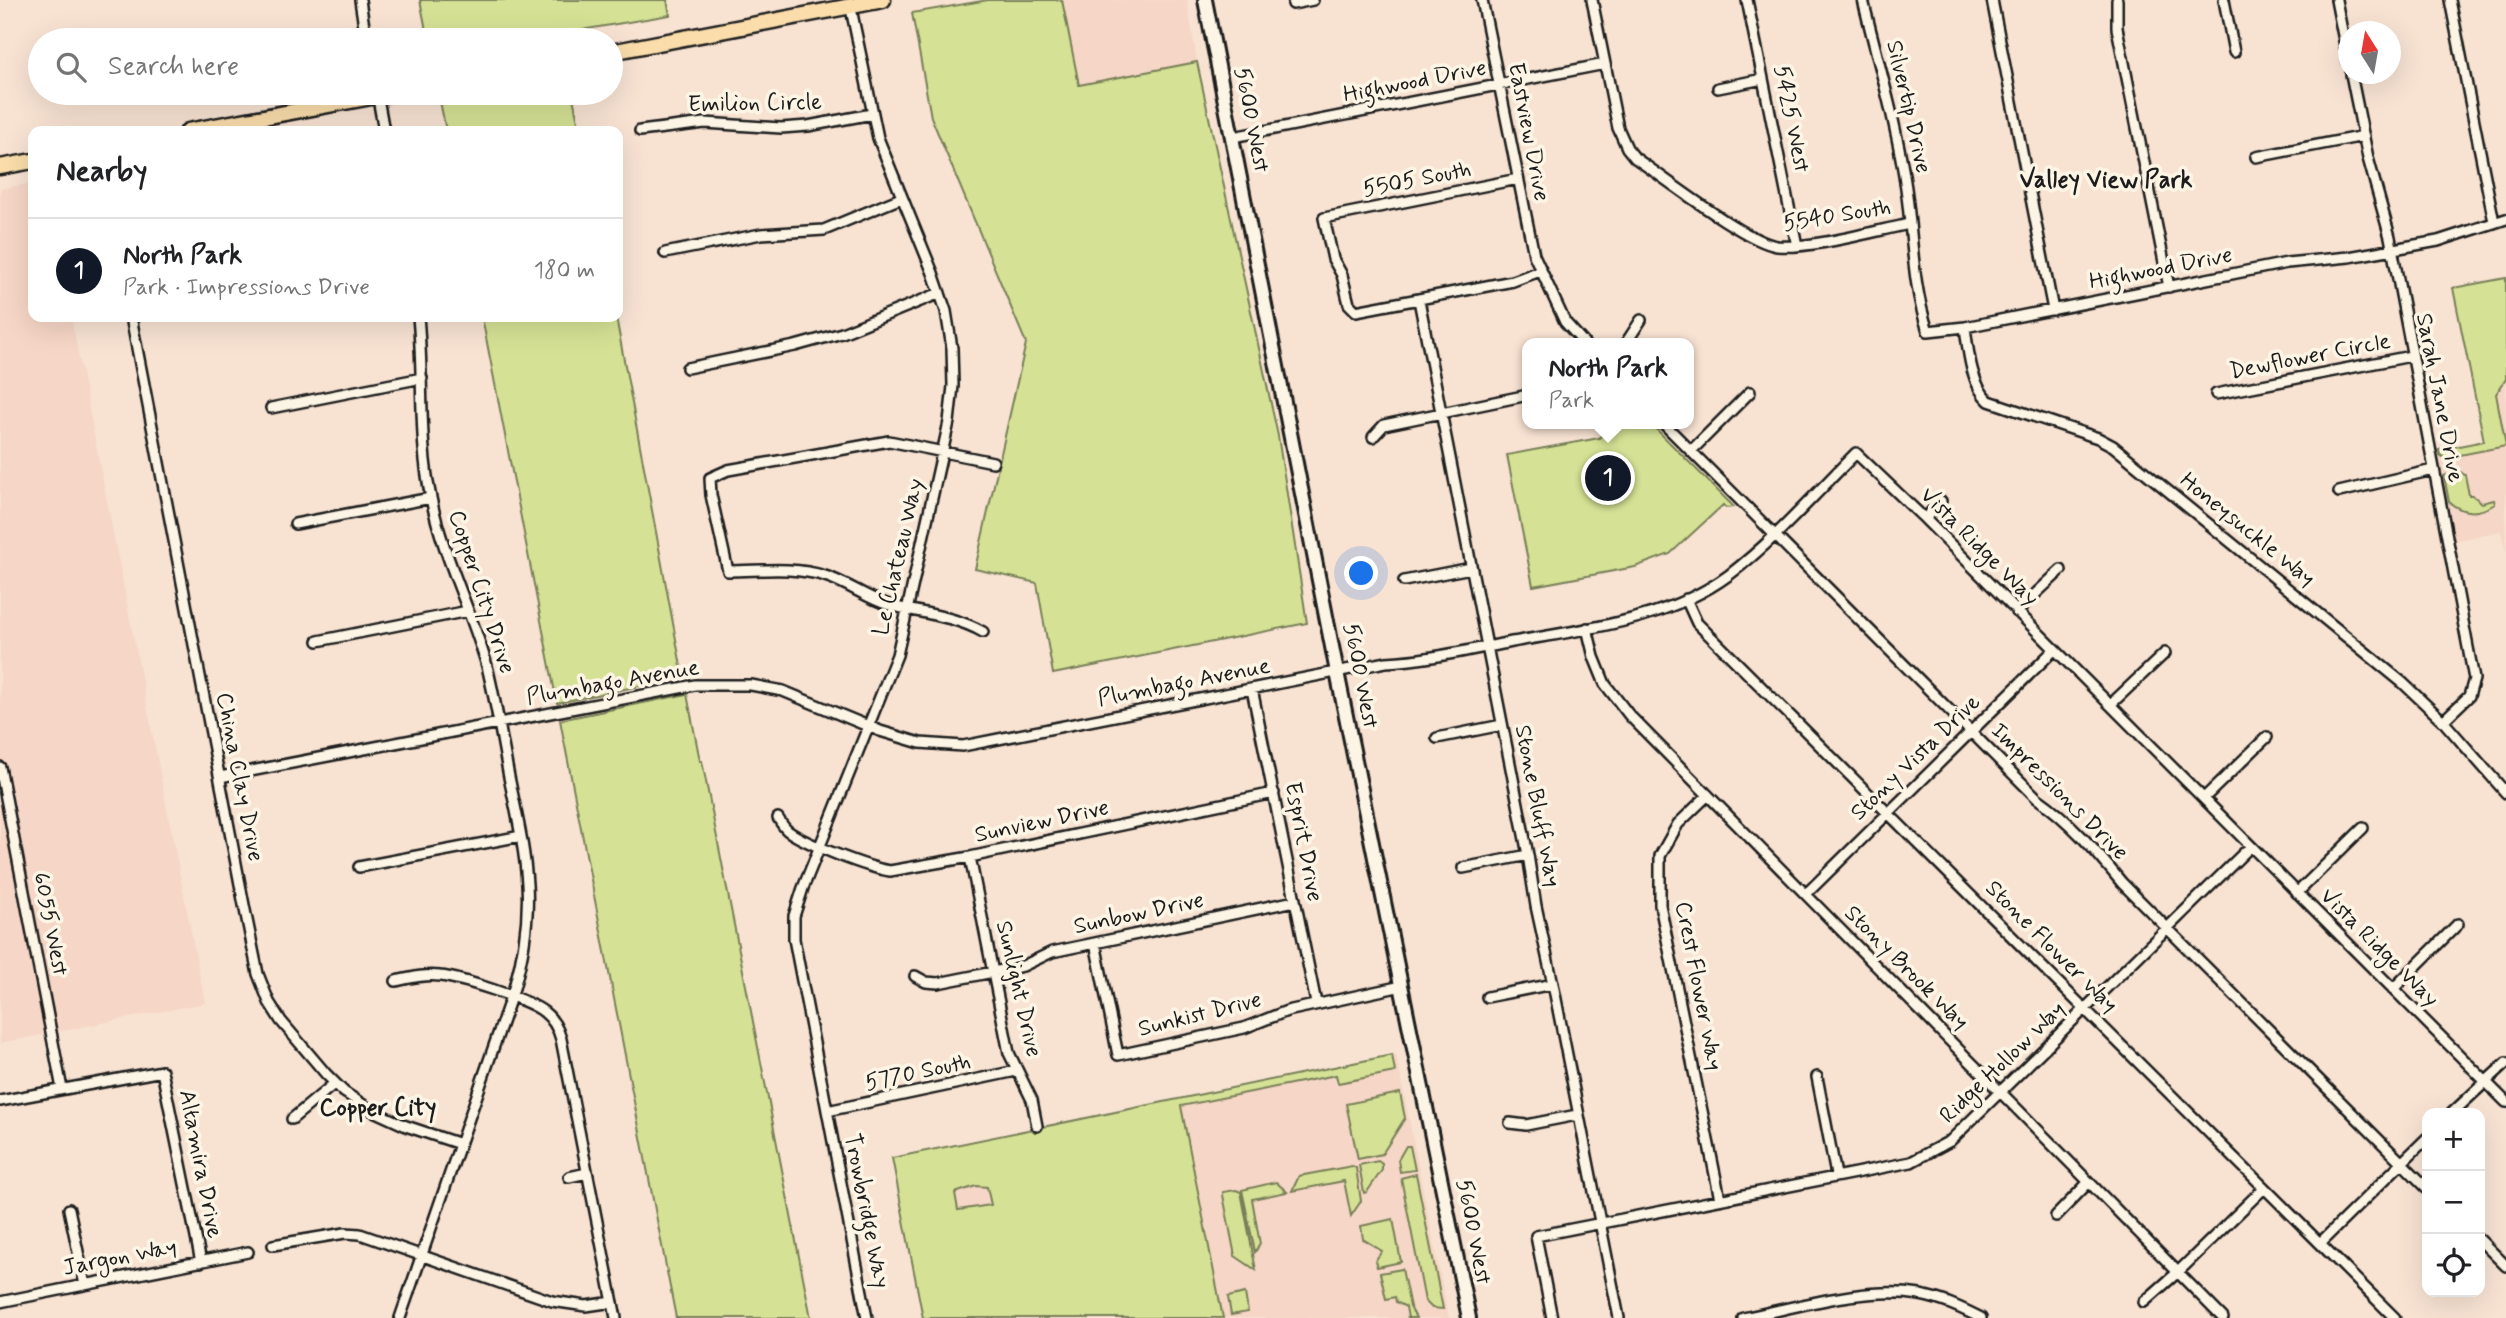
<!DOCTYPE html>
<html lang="en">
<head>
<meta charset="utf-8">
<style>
  :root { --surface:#fff; --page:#f2f2f2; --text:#202124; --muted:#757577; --line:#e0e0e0; --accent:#111827 }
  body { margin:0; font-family:Mynerve,sans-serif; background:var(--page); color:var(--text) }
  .controls { position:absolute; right:21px; bottom:21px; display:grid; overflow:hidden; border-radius:14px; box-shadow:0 7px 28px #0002 }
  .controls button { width:63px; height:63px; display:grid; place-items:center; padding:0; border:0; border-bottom:2px solid var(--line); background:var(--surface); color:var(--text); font:35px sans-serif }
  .compass { position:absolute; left:2338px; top:21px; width:63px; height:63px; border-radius:50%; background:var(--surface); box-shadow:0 7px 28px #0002; rotate:349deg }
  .you { position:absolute; left:1362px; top:574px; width:24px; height:24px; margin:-18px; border:5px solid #fff; border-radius:50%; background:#1a73e8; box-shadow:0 0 0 10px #1a73e833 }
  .badge { display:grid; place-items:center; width:46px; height:46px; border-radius:50%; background:var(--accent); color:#fff; font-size:23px; font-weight:700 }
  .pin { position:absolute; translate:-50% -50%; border:4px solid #fff; box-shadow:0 2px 7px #0006 }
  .popup { position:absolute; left:1522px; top:338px; width:172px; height:91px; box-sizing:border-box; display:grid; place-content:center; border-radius:14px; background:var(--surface); filter:drop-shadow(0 2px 5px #0005); font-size:23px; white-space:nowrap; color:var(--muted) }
  .popup b { font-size:26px; color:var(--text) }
  .popup::after { content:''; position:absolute; left:50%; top:100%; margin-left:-14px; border:14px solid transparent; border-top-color:var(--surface) }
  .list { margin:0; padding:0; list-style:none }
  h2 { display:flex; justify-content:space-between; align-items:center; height:91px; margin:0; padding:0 28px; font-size:30px }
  h2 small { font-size:23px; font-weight:400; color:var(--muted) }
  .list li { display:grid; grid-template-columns:46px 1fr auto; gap:21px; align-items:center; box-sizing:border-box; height:105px; padding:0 28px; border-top:2px solid var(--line) }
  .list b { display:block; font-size:26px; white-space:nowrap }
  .list p { margin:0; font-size:23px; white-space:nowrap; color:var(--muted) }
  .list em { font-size:23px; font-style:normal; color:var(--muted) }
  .icon { flex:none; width:38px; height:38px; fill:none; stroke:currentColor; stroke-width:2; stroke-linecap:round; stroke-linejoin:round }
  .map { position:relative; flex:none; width:2506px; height:1318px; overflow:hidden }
  .search { position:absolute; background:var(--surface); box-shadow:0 7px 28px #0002; left:28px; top:28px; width:595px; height:77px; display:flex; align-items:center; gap:18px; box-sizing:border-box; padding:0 24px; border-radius:38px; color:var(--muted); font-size:26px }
  .panel { position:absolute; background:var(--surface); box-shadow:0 7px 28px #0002; left:28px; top:126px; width:595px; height:196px; border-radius:14px }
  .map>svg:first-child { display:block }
  .built { fill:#f6d6c6 }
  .green { fill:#d5e295; stroke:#787f58; stroke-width:2; fill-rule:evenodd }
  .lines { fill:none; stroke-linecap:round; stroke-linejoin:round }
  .minor-casing { stroke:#1c1c1c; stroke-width:14 }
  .secondary-casing { stroke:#1c1c1c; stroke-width:18 }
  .primary-casing { stroke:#1c1c1c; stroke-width:19 }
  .minor { stroke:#fcf5e5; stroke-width:9 }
  .secondary { stroke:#fcf5e5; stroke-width:12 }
  .primary { stroke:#faddab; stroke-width:14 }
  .labels { text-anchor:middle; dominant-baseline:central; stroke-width:7; stroke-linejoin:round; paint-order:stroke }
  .street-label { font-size:23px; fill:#1c1c1c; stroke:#fcf5e5 }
  .neighbourhood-label { font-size:24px; font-weight:bold; fill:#1c1c1c; stroke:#fcf5e5 }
</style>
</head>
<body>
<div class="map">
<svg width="2506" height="1318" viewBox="0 0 2506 1318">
  <rect width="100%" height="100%" fill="#f8e3d3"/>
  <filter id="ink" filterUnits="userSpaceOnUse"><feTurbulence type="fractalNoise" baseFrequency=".0143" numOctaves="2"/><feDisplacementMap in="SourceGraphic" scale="14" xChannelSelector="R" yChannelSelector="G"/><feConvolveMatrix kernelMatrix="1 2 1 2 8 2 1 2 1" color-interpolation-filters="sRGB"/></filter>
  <g filter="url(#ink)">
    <!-- built -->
    <path class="built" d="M1062,0h125l10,62 -118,23z
      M33,183v134h38l134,686 -205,40v-854z
      M2506,278v275l-5,-22 -48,10 -18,-90 49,-10 -31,-153z
      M1396,1054l53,264h-526l-31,-160z"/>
    <!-- green -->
    <path class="green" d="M420,0h247l3,15 -148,25h-94z
      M988,0h74l17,85 118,-23 81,374 29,187 -254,51 -16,-91 -62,-14 51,-226 -95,-226 -19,-104z
      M485,93h87l8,38h-134l-6,-30z
      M2506,278v101l-10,15 10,52 -61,12 -5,-3 -1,-5 45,-9 -31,-153z
      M482,317h134l67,360 -126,26z
      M1613,424h38l83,83 -8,1 -3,-3 -53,49 -35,13 -102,19 -26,-131 92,-17z
      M2459,471l6,4 4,20h3l10,8 12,-3 1,4c-16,10 -31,11 -46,-2l-5,-26z
      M687,694l13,67h2l109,557h-135l-116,-598z
      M1392,1055l3,17 -57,11 -2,-8 -155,31 42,212h-300l-31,-160zM976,1186l11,1 4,18 -33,5 -3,-17z
      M1400,1093l5,25 -23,36 -24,5 -12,-55z
      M1406,1146h4l5,24 -15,2 -2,-12z
      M1378,1161l4,3v6l-15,22 -3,1 -5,-28z
      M1352,1166l4,2 5,33 -10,15 -7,-35 -52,10 7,-15z
      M1416,1174l27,135 -11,-1 -7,-7 -24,-123z
      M1276,1182l11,10 -35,7 8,45 -5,8 -13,-62z
      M1236,1190l5,2 15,78 -21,-14 -12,-61v-3z
      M1393,1219l8,43 -24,5 -2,-6 7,-10 -19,-12 -2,-13z
      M1402,1269l8,38 6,11h-8l-2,-11 -10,-5 -1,-5 -9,2 -6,-26z
      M1245,1293l3,19 -17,3 -3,-18z"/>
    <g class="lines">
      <defs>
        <path id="minor" d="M360,0l6,40
          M1482,0l52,255 31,67 19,21
          M1592,0l26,128 9,20 8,10c30,20 111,84 142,88 35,3 97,-15 133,-22
          M1747,0l50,246
          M1863,0c15,62 34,125 43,188 7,49 6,96 22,143l37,-4 322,-64 62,-6 89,-16 68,-22
          M1992,0l61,310
          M2117,0v28l52,259
          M2224,0l10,52
          M2336,0l12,61
          M2450,0l44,222
          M850,4l28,134 55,135 13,38 6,37 1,38 -4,36 -52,233 -94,233 -9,28v23l73,379
          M1293,4l20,-4
          M2351,74l17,84 22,79 84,442 -5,17 -26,25
          M1718,88l45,-9
          M377,93l7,38
          M640,131l65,-8 76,5 27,-2 64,-12
          M1233,137l372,-73
          M2256,157l108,-21
          M1518,179l-194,39 9,41 9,16 7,29 7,7 157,-30 27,-10
          M665,253l96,-19 63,-4 77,-32
          M1419,300l109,555 8,51 17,78 66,334
          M131,317l113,588 14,69 11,28 12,19 45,53 18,18 27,18 35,16 54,18
          M1965,327c3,23 6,58 24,74l109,37 15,8 290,237 40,38 63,72
          M1626,343l15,-23
          M687,368l108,-22 47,-13 98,-40
          M2216,394l195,-38
          M271,408l151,-30
          M1664,424l373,374c33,23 59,53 85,85l305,305
          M1373,437l11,-12 144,-30
          M1691,451l59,-59
          M2339,492l94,-22
          M1925,519l16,-18
          M295,524l136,-26
          M1404,581l67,-13
          M1686,599l11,24 698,695
          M2016,612l45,-42
          M1587,628l7,29 11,27 24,31 594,603
          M983,632c-28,-16 -63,-19 -94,-27 -23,-7 -41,-22 -64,-29 -33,-10 -64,-5 -97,-5l-17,-76 -1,-17 18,-8 161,-29 104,21
          M318,641l150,-30
          M1252,689l64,314
          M2111,704l54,-51
          M1437,738l65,-13
          M0,767l62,322
          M220,777l475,-92h56l32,6 97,40 40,12 43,3 423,-84c42,-2 84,-12 126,-20 73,-13 155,-21 217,-67 46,-35 86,-81 127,-122l69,66 581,583
          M1708,795l-30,29 -18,32v49l60,294
          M2204,798l63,-61
          M778,818c3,5 6,10 10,13 18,13 81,37 102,40l80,-14 304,-64
          M970,857l39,196 23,47 5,26
          M359,867l162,-31
          M1463,868l65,-13
          M2297,893l66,-65
          M1806,894l248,-244
          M1095,943l23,112 126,-27 43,-17 115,-25
          M915,976l11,6 12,1 85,-17 29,-14 243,-51
          M396,981c14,-3 29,-7 44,-5 20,2 88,23 104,36 9,7 14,16 17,27l55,279
          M2393,989l65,-65
          M1487,997l66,-13
          M1817,1077l19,98
          M0,1101l162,-30 39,191
          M827,1111l189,-40
          M2452,1113l54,-50
          M292,1119l43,-36
          M1510,1123l16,2 51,-10
          M569,1177l18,-4
          M69,1209l16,76
          M2056,1216l33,-34
          M2480,1240l26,26
          M2320,1243l107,-105
          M273,1245l72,-12 15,1 192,67 34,5 27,-4
          M0,1302l248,-50
          M2144,1302l34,-30 85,-83
          M400,1318l114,-330c24,-83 12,-130 -5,-211 -7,-37 -13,-74 -22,-111 -16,-57 -44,-109 -56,-168 -13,-59 -7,-121 -13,-181
          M1552,1318l-16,-82 375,-74 39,-21 300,-294
          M1743,1318c55,-11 122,-32 177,-23 22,4 41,13 61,23"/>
        <path id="secondary" d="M1205,0l132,672 132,646"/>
        <path id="primary" d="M611,52l272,-52
          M188,131l205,-38
          M0,167l33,-6"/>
      </defs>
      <!-- minor casing -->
      <use href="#minor" class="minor-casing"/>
      <!-- secondary casing -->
      <use href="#secondary" class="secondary-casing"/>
      <!-- primary casing -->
      <use href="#primary" class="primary-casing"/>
      <!-- minor -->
      <use href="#minor" class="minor"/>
      <!-- secondary -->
      <use href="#secondary" class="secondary"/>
      <!-- primary -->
      <use href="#primary" class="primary"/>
    </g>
  </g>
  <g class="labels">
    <!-- street labels -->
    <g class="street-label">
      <text transform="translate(1415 82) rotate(-11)">Highwood Drive</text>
      <text transform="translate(755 104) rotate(-1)">Emilion Circle</text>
      <text transform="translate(1908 107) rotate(77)">Silvertip Drive</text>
      <text transform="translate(1791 119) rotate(79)">5425 West</text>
      <text transform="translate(1251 120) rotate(79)">5600 West</text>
      <text transform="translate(1528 132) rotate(79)">Eastview Drive</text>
      <text transform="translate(1417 180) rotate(-11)">5505 South</text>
      <text transform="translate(1837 216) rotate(-9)">5540 South</text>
      <text transform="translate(2161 269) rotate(-11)">Highwood Drive</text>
      <text transform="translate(2310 357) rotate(-11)">Dewflower Circle</text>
      <text transform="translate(2439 398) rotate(79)">Sarah Jane Drive</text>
      <text transform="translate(2247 530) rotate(39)">Honeysuckle Way</text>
      <text transform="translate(1979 547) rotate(45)">Vista Ridge Way</text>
      <text transform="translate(899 557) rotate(-77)">Le Chateau Way</text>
      <text transform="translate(481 592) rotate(72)">Copper City Drive</text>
      <text transform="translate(1360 676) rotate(79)">5600 West</text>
      <text transform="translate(613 683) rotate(-10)">Plumbago Avenue</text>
      <text transform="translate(1184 683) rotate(-11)">Plumbago Avenue</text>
      <text transform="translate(1916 758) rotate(-44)">Stony Vista Drive</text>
      <text transform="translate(239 777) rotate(79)">China Clay Drive</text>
      <text transform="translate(2059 792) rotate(45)">Impressions Drive</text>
      <text transform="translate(1537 806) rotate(79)">Stone Bluff Way</text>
      <text transform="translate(1042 822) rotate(-12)">Sunview Drive</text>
      <text transform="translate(1303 842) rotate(79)">Esprit Drive</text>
      <text transform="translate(1139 914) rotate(-12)">Sunbow Drive</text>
      <text transform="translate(50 924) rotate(79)">6055 West</text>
      <text transform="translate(2051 947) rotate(45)">Stone Flower Way</text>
      <text transform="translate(2379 948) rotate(45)">Vista Ridge Way</text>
      <text transform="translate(1906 968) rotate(45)">Stony Brook Way</text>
      <text transform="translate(1698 986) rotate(79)">Crest Flower Way</text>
      <text transform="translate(1018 989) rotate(77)">Sunlight Drive</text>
      <text transform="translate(1200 1015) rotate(-14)">Sunkist Drive</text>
      <text transform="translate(2003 1063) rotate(-44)">Ridge Hollow Way</text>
      <text transform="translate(918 1073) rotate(-12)">5770 South</text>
      <text transform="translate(200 1164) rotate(79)">Altamira Drive</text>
      <text transform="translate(866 1211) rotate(79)">Trowbridge Way</text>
      <text transform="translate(1473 1232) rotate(79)">5600 West</text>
      <text transform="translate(120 1258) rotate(-11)">Jargon Way</text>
    </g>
    <!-- neighbourhood labels -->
    <g class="neighbourhood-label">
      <text x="2106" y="180">Valley View Park</text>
      <text x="378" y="1108">Copper City</text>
    </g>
  </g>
</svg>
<div class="controls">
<button>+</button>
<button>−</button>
<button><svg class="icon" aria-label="locate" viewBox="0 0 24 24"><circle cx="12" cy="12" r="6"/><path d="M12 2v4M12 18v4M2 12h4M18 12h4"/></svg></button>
</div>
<svg class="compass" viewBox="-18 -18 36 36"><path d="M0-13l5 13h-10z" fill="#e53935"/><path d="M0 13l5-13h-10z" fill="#757577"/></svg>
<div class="you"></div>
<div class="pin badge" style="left:1608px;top:478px">1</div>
<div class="popup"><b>North Park</b>Park</div>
<div class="search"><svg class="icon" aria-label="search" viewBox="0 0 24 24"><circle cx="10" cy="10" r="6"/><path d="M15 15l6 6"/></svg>Search here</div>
<section class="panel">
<h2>Nearby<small></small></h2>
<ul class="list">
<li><span class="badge">1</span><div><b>North Park</b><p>Park · Impressions Drive</p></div><em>180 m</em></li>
</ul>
</section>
</div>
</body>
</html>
